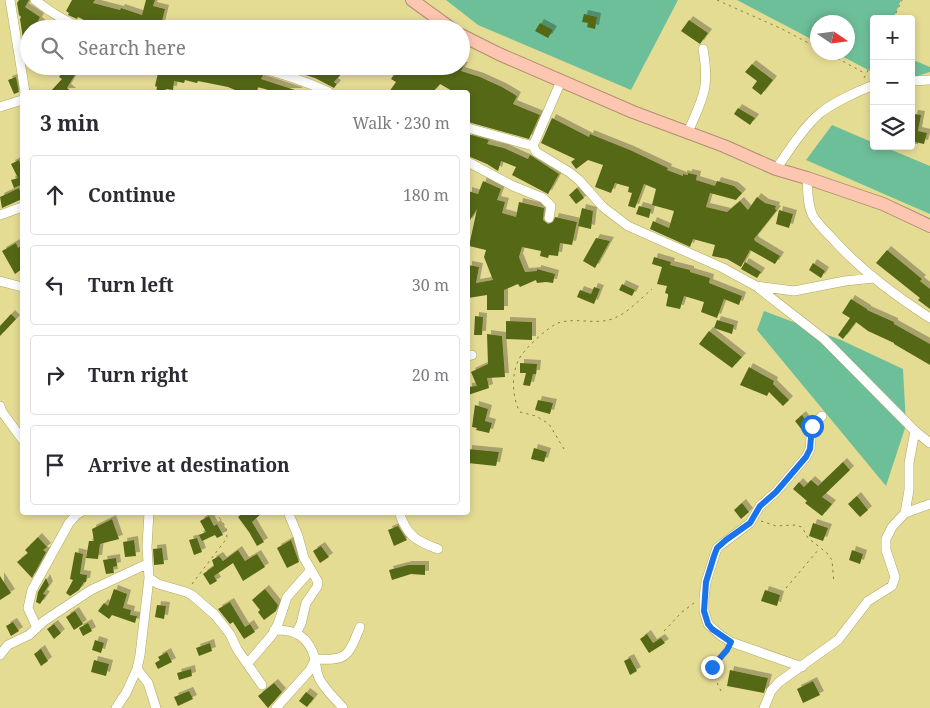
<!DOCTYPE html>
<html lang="en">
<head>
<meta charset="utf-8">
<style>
  :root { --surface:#fff; --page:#f2f2f3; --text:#2b2b33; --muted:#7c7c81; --line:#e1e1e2 }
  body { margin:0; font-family:"Noto Serif",serif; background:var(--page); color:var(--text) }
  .controls { position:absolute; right:15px; top:15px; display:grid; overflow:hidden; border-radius:5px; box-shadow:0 2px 8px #0003 }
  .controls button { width:45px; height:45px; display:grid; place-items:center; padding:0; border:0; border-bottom:1px solid var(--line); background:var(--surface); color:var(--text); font:25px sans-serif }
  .compass { position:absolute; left:810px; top:15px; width:45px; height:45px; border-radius:50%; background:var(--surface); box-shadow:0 2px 8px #0003; rotate:103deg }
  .stop { position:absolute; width:15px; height:15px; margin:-11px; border:4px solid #1a73e8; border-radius:50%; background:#fff }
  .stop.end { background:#1a73e8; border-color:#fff; box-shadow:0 1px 5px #0008 }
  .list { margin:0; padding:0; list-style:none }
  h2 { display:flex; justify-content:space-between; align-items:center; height:65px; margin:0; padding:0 20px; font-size:21px }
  h2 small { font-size:16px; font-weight:400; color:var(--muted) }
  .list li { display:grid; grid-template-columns:32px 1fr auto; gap:15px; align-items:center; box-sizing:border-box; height:80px; margin:0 10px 10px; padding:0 10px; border:1px solid var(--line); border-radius:5px }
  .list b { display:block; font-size:19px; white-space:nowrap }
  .list em { font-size:16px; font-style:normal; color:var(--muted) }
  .icon { flex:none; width:28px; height:28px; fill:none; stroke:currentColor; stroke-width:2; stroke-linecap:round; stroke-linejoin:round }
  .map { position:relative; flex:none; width:930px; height:708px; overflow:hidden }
  .search { position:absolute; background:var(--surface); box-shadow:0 2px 8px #0003; left:20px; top:20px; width:450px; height:55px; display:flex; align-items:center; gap:12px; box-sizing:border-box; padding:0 18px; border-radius:28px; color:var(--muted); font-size:19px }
  .panel { position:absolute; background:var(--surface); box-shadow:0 2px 8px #0003; left:20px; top:90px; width:450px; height:425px; border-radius:5px }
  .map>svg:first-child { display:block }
  .green { fill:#6dbf99 }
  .building { fill:#556814; filter:url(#shadow) }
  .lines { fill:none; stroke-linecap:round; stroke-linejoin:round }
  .minor-casing { stroke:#b0a761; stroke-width:10 }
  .highway-casing { stroke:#b28d74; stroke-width:14 }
  .path { stroke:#87814e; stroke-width:1; stroke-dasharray:2.5 4; stroke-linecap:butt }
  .minor { stroke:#fff; stroke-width:9 }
  .highway { stroke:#fdc6b0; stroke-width:12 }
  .route { stroke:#1a73e8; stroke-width:6 }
</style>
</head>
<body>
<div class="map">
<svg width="930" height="708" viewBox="0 0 930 708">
  <defs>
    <filter id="shadow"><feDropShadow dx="4" dy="-4" stdDeviation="0" flood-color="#0004"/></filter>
  </defs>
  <rect width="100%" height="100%" fill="#e5dc94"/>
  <!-- green -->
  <path class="green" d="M446,0h232l-47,90 -153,-65z
    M737,0h164l-8,19h-19v54l-38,-20 12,-1v-30h-30l-1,20z
    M911,59l19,8v5l-19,6z
    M832,125l42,18v3h8l48,20v48l-124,-54z
    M764,311l77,29 62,29 3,56 -20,61 -129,-156z"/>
  <!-- building -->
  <path class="building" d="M19,0h10l-4,7 15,10 -2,4 9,8h-11l-7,-3v22l-5,-3 -4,-26 1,-2 -2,-2 -2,-12z
    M72,0h23l-2,3 27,7 1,-2 21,7 4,-15h9l-2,6 12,3 -5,20h-59l-23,-12 -1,2 -9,-4 1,-2 -3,-2z
    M584,14l13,3 -2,12 -8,-2 1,-4 -6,-1z
    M689,20l19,13 -8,11 -19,-13z
    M540,23l13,7 -5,8 -13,-7z
    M752,64l21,16 -12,15 -9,-7 5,-7 -12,-9z
    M48,66h32l-13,22 5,4h-22l12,-13 -3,-2 2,-3z
    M142,66h33l26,8 2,-8 20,4v-2l16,4 1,-4 23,7 -2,4 37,12v1h-23l-17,-5 -1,5h-23l1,-2 -7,-3 -30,-6 -1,2 -12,-3 -1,3 -10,-2 -1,9 -7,-1 -1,3h-9l1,-5 -2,-1 3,-13 -16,-3z
    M277,66h57l8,7 -8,9 3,2 -3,4 -19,-10z
    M400,66h64l-3,5 19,6 22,10 15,9 -4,8 27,11 -11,24 -61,-17v-30h-14l-14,-8 -7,8h-44l7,-10 -5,-3z
    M16,77l3,15 -5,2 -6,-14z
    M738,108l17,10 -5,7 -16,-11z
    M914,114l7,1 -3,16 9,2 -3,11 -9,-2 -1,6h-3v-23z
    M552,118l37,19 1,-3 40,16 38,18 -1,2 16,6v-2l5,1v-2l9,2 -1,5 19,6 2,-5 17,5 8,7 -6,7 -26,-7 -4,14 21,5 13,-11 8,9 9,-13 8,6 11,3 -1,3 2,1 -23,29 1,2 25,15 -5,8 -25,-14 -9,17 -14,-8 -15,-3 3,-11 -22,-6 -3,8 -40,-18 3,-8 16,7 5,-17 -22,-6 4,-16 -12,-5 -9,24 -7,-2 4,-13 -4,-1 1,-5 -14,-4 -4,10 -16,-6 8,-22 -15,-5 -12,9 -5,-7 4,-3 -34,-16z
    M468,134l21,6 -2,4 17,4 24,11 2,-4 29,19 -11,20 -36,-19 4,-8 -15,-6 -3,10 -11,-7 -19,-8z
    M19,160l3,8v20l-1,-3 -7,3 -3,-8 7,-2 -7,-14z
    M483,181l18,8 -4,11 8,2 -3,11 14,4 3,-15 25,6 -1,12 5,4 5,-2 2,-5 22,5 -5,23 -12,-2 -2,13 -9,-1 -1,3 -8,-2 1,-5 -19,-4 -3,10 6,15 12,-1v-2l18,5 -2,9 -7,-1 -9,1 -1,-3 -16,7 -2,-3 -14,6v20h-17v-15l-19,3v-33l11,2 -3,16 17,-3 -9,-23 2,-7 -17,-4 8,-37 -9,14v-32l10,3z
    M19,188l3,11 -20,9 -2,-11z
    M577,188l7,10 -8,6 -7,-9z
    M639,206l12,3 -2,9 -13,-4z
    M582,208l11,3 -2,18 -13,-3z
    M779,210l14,4 -4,14 -13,-4z
    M596,238l14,3 -15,27 -12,-7z
    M16,243l2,5 4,-3v24l-7,5 -13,-23z
    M887,250l35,29 -2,2 10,8v20l-12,-9 2,-2 -44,-35z
    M654,257l17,5 -1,3 20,5v2l20,6 -1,5 33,13 -3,9 -15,-6 -7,19 -16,-6 3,-10 -20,-6 -4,13 -14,-3 2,-10v-2l-3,-1 2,-7 -10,-2 5,-17 -10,-3z
    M745,262l16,10 -4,6 -16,-9z
    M813,263l12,8 -4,7 -12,-8z
    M622,284l13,6 -3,6 -13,-6z
    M594,287l6,2 -6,15 -17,-7 3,-7 11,4z
    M851,299l16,10v1l27,12v2l36,20v21l-36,-21v-1l-26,-12 -12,-9 -13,17 -5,-4 12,-17 -8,-5z
    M11,314l5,5 -16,17v-10z
    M475,316l8,1 -1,18h-8z
    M717,320l17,5 -2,9 -18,-6z
    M506,321l26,1v18l-26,-1z
    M709,331l33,26 -10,11 -33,-24z
    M487,334l15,2 3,41 -18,1 2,10 -21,7v-8l9,-1 -6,-14 17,-8z
    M520,363l17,1 -1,10h-3l-3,12 -7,-1 3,-12h-6z
    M749,367l25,14 -1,3 16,16 -6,6 -14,-14 -2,4 -27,-11z
    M538,400l15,3 -3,11 -15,-4z
    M475,405l13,4 -3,12 7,2 -3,10 -13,-3 1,-2 -5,-1z
    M802,415l5,7 -1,5 -4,3 -7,-9z
    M534,448l13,4 -3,10 -13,-3z
    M468,449l31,3 -3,14 -28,-3z
    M843,462l7,8 -28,27 10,7 -10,12 -17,-13 2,-2 -14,-12 6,-7 5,5 7,-7 7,6z
    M857,496l11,14 -8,7 -12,-13z
    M742,503l7,9 -8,7 -7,-9z
    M244,512h19l-11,10 12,20 -7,4 -8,-14 -11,-15z
    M209,516l5,10 3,-2 6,11 -6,3 -2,-3 -13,6 -3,-6 7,-3 -6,-11z
    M112,519l7,20 -19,5 -2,15 -12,-1 3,-17h5l-2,-12z
    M813,523l15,5 -5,13 -14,-5z
    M398,526l9,14 -13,6 -6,-16z
    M38,537l9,10 -4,3 3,2 -14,26 -15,-16 11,-9 -3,-3z
    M197,538l5,14 -8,3 -5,-15z
    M134,540l2,16 -11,1 -2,-15z
    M291,540l8,22 -12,6 -10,-20z
    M321,546l8,11 -9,6 -7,-12z
    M162,548l2,16 -10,1 -1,-16z
    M238,550l7,11 12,-7 8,13 -22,14 -10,-18 -19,13 3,5 -7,4 -7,-11 11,-8 -2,-6 7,-4 4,5z
    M852,550l11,4 -3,10 -11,-4z
    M75,552l8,2 -3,20 7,1 -1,7h-2l-5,8 -9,6 -4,-3 7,-13 -3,-1z
    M116,558l1,8 -4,1 1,6 -8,1 -3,-14z
    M408,565h17v10l-14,-1 -19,6 -3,-10z
    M0,576l11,17 -11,7z
    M46,578l3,7 -6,9 3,1 -6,9 -4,-2 2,-10z
    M114,589l13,5 -4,14 8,2 -1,5 7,1 -2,7 -23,-8 -3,4 -11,-8 6,-8 4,3z
    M265,589l13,16 -2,6 -12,9 -6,-8 2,-2 -8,-10z
    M765,590l15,5 -3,11 -16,-5z
    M230,602l15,25 5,-3 5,8 -11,7 -11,-17 -3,2 -12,-15z
    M157,605l9,1 -2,13 -9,-2z
    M75,611l8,13 -9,6 -8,-13z
    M13,622l6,9 -8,5 -5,-10z
    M88,623l4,8 -9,5 -4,-8z
    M54,624l7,9 -7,6 -7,-10z
    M647,634l6,9 8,-5 4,5 -16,10 -9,-14z
    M95,640l9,3 -3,10 -9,-3z
    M210,643l2,8 -13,5 -3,-8z
    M41,649l7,12 -7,5 -7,-12z
    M167,652l5,10 -14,7 -3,-6 5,-3 -2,-3z
    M630,658l7,13 -7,4 -6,-14z
    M94,660l15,4 -3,12 -15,-4z
    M191,669l1,7 -13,4 -2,-7z
    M730,670l38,8 -4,15 -37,-7z
    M813,681l7,14 -17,8 -6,-14z
    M274,683l8,9 -14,16 -10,-12z
    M189,691l4,8 -15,7 -4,-9z
    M306,692l8,6 -7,9 -8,-6z"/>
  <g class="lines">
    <defs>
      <path id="minor" d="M10,0l15,92
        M35,0c15,12 31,22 49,29
        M251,66c27,6 53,15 78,26
        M561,81l-28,65 3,6 33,20 10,8 24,27 25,19 95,42 33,18 68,53 91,92 15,12
        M911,81l19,-1
        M0,107l22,-7
        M468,128l65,18
        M688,132c15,-35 22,-43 15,-83
        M468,162l45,24 30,12 8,8 -2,12
        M776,169c13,-18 26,-40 43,-55 13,-11 39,-23 55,-29
        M807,178c1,12 0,27 6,38 4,7 11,14 17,20 29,33 64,59 100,82
        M0,215l22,-8
        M0,281l22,6
        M756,286l38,5 51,-10 29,-3
        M468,356l4,-1
        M0,406l2,6 20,27
        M288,512l10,24 6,22 14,24 -1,5 -11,16 -5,21 -5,9
        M399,512c8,24 17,29 39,37
        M905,513l4,-23v-27l6,-32
        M149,578l9,6 28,8 6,3 23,20 15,19 7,15 25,36
        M37,628l-9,-20 4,-18 37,-67 7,-8 5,-3
        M274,630c22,-1 35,7 41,29 1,6 1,12 4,19 5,11 16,20 24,30
        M0,655l8,-10 21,-10 15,-14 47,-31 56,-26
        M315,659c33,2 33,-3 45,-32
        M248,663l24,-28 6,-11 9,-27 23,-26
        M802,667l-71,-25 -11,-7 -12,-11 -4,-13v-13l2,-16 11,-34 33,-25 10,-17 16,-14 30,-35 4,-8 2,-23 10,-10
        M137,669l11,14 8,25
        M116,708l10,-15 11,-24 3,-14 9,-77 -2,-31 2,-35
        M276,708l34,-38 5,-10
        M764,708l7,-17 8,-9 59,-42 30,-39 24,-15 3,-9 -9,-27v-11l6,-12 13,-14 25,-9"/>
      <path id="highway" d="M412,0l40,29
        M461,35l38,19 134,58 91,34 52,23 31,9 76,26 47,22"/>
    </defs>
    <!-- minor casing -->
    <use href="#minor" class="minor-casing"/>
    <!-- highway casing -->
    <use href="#highway" class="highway-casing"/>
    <!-- path -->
    <path class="path" d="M717,0l65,29 36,19
      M893,19l9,-19
      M826,52l40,22
      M864,78l10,-19
      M564,449l-15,-25 -13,-8 -16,-4c-8,-14 -9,-38 -1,-53 5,-10 29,-32 39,-36 18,-6 37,2 54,-4 15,-5 28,-20 40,-30
      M761,521l15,5 18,-1 8,2 6,11 19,15 5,7 2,23
      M192,584l35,-46 -1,-11 -11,-15
      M786,588l33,-39
      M664,631l18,-19 12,-9
      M721,691l-9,-19v-5l15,-17"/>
    <!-- minor -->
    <use href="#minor" class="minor"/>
    <!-- highway -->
    <use href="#highway" class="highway"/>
  </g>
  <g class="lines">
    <!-- route -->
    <path class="route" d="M712,667l15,-17 4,-8 -19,-13 -4,-5 -4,-13 2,-29 8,-26 3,-8 9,-8 24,-17 10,-17 16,-14 30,-35 4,-8 2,-23"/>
  </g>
</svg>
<div class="controls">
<button>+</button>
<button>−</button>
<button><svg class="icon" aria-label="layers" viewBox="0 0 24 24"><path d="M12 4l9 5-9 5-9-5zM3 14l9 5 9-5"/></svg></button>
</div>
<svg class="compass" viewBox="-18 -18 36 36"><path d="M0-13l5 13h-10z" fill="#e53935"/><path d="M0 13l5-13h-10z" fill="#7c7c81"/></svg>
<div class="stop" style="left:812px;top:426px"></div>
<div class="stop end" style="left:712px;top:667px"></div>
<div class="search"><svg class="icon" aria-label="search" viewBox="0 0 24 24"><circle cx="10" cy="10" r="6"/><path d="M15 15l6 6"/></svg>Search here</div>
<section class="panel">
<h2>3 min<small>Walk · 230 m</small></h2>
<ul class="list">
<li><svg class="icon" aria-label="ahead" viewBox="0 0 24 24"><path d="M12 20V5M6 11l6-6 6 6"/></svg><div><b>Continue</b></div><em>180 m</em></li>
<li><svg class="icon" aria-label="left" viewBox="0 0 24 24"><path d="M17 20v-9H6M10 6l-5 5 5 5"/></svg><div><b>Turn left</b></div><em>30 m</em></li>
<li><svg class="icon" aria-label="right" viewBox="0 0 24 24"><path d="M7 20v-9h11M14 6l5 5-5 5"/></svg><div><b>Turn right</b></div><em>20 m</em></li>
<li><svg class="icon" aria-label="arrive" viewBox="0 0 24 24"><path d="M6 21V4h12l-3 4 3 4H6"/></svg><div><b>Arrive at destination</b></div></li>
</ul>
</section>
</div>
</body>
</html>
